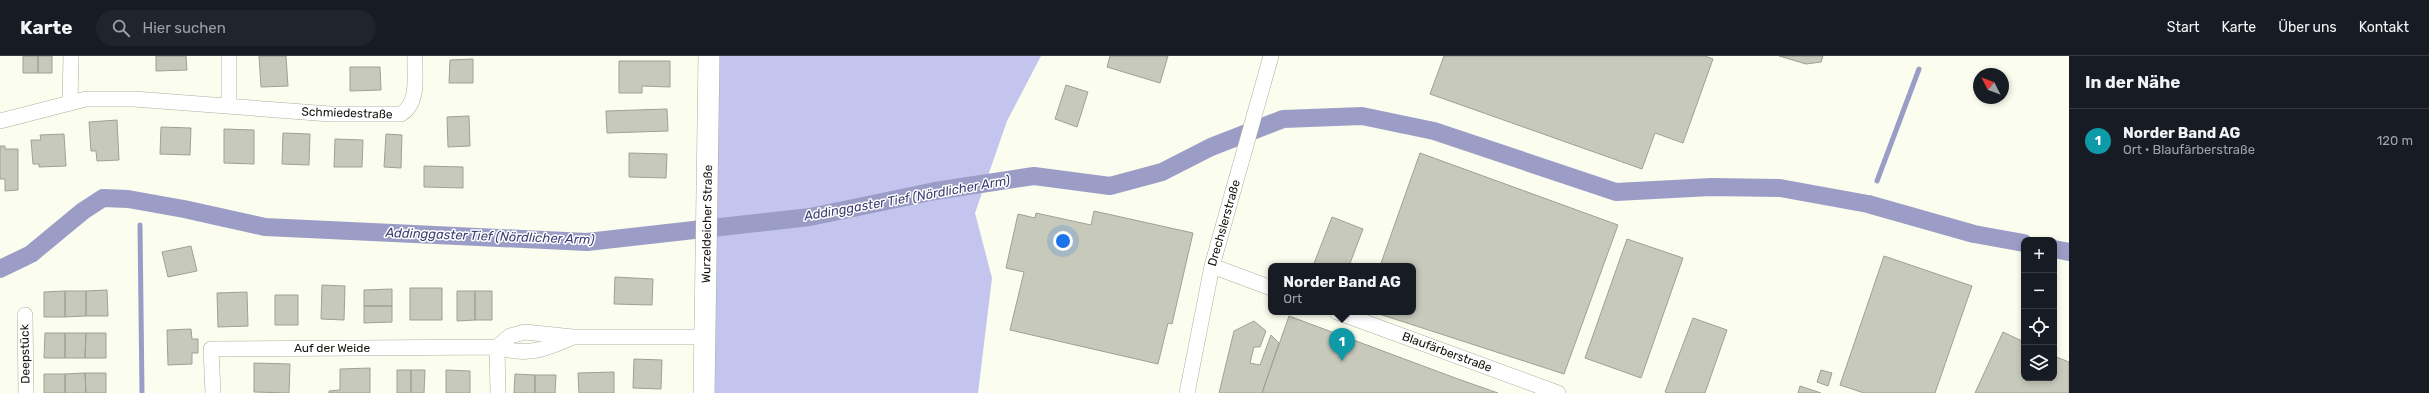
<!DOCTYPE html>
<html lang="de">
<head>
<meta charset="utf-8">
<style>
  :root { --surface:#171b24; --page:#20242c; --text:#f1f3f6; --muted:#9ea1a6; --line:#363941; --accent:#0f766e }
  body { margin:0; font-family:Rubik,sans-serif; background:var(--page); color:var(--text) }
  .controls { position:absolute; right:12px; bottom:12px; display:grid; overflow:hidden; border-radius:8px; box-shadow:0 2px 6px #0003 }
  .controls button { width:36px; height:36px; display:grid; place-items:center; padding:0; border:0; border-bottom:1px solid var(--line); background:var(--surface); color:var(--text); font:20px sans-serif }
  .compass { position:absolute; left:1973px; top:12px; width:36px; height:36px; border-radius:50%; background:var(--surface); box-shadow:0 2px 6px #0003; rotate:312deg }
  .you { position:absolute; left:1063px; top:185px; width:14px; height:14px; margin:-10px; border:3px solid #fff; border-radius:50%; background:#1a73e8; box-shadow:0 0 0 6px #1a73e833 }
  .badge { display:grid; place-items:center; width:26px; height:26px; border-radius:50%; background:var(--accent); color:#fff; font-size:13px; font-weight:700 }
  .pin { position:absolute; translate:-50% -33px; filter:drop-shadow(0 1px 2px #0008) }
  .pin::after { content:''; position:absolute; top:21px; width:14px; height:12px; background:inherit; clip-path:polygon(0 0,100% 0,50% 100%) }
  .popup { position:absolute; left:1268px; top:207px; width:148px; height:52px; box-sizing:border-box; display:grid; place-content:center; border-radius:8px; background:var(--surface); filter:drop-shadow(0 1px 3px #0005); font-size:13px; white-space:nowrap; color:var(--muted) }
  .popup b { font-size:15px; color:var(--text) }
  .popup::after { content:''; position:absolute; left:50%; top:100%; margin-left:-8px; border:8px solid transparent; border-top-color:var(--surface) }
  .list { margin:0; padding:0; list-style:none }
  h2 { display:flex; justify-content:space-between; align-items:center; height:52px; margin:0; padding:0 16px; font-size:17px }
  h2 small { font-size:13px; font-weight:400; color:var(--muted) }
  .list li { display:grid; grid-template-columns:26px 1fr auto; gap:12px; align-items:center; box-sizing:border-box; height:64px; padding:0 16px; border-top:1px solid var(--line) }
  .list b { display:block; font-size:15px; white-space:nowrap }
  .list p { margin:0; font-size:13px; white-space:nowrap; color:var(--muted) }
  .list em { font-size:13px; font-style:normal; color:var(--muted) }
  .icon { flex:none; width:22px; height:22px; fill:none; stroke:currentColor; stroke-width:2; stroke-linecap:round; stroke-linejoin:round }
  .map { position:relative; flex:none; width:2069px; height:337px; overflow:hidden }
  header { display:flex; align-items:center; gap:24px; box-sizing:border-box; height:56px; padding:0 20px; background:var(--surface); border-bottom:1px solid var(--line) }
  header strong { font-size:19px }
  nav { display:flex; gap:22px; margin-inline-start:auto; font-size:14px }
  .search { width:280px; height:36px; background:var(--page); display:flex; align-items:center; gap:10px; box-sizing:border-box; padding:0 14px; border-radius:22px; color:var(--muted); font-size:15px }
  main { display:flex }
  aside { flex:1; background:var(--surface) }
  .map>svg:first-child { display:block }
  .forest { fill:#c3c5ef }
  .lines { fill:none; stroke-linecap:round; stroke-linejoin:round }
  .stream { stroke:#9b9dc6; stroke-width:5 }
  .canal { stroke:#9b9dc6; stroke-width:18 }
  .building { fill:#c7c9ba; stroke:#9fa193 }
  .street-casing { stroke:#acaea0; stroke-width:16 }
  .secondary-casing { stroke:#acaea0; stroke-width:22 }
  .street { stroke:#fff; stroke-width:15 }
  .secondary { stroke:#fff; stroke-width:21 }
  .labels { text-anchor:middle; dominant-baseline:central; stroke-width:3; stroke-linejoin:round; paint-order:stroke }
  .street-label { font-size:12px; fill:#14140f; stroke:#fff }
  .water-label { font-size:13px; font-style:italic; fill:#3f3d73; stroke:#fff }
</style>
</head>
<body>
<header>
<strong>Karte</strong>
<div class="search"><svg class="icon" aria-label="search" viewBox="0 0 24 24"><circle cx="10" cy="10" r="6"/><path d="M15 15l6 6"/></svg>Hier suchen</div>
<nav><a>Start</a><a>Karte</a><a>Über uns</a><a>Kontakt</a></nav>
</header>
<main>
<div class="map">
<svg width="2069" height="337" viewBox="0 0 2069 337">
  <rect width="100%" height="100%" fill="#fbfdee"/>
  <!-- forest -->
  <path class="forest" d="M717,0h324l-34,65 -32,92 17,65 -14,115h-264z"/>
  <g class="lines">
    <!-- stream -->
    <path class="stream" d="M1877,125l42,-112
      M1868,148l3,-6
      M140,169l2,168"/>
    <!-- canal -->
    <path class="canal" d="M2054,193l15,3
      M0,213l31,-15 52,-43 20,-13 25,1 56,10 81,18 322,15 223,-25 125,-26 99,-15 76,10 52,-14 49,-25 72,-28 79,-3 72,15 182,61 95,-5 69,1 88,16 106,30 50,9"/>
  </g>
  <!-- building -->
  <path class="building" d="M23,0h15v17h-15z
    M38,0h14v17h-14z
    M156,0h30l1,14 -31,1z
    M259,0h27l2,30 -27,1z
    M1110,0h58l-8,27 -53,-16z
    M1444,0h261l8,3 -30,84 -28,-10 -13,36 -212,-75z
    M1779,0h44l-2,6 -15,2z
    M473,3v24h-24l1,-23z
    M619,5h51v26l-28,-1v7h-23z
    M350,11h30l1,23 -31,1z
    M1066,29l22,7 -11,35 -22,-8z
    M667,53l1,22 -61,2 -1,-22z
    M469,60l1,30 -22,1 -1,-30z
    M117,64l2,40 -22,1 -1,-10h-5l-2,-29z
    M161,71l30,1 -1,27 -30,-1z
    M224,73l30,1v34l-30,-1z
    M283,77l27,1 -1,31 -27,-1z
    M64,78l2,32 -27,1v-3h-6l-2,-24h10l-1,-5z
    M386,78l16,1 -1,33 -17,-1z
    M335,83l28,1 -1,27h-28z
    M0,90h5v3h13v41l-13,1v-12h-5z
    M629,97l38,1 -1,24 -37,-1z
    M1420,97l198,72 -54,149 -191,-62h40v-46h-33z
    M424,110l39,1v21l-39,-1z
    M1094,155l99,22 -21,91 -4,-1 -10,41 -148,-34 14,-58 -18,-4 12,-54 17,4 1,-5 55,12z
    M1332,161l31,12 -14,37h-36z
    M1627,183l56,19 -42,120 -56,-20z
    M191,190l6,25 -29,6 -6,-25z
    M1884,200l88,30 -37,107h-71l-24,-8z
    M615,221l38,2 -1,26 -38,-1z
    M322,229l23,1 -1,34 -23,-1z
    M410,232h32v32h-32z
    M392,233v17h-28v-16z
    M107,234l1,26h-22v-25z
    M65,235v26h-21v-25z
    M65,235h21v25l-21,1z
    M457,235h18v29l-18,1z
    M475,235h17v29h-17z
    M247,236l1,34 -30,1 -1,-34z
    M275,239h23v30h-23z
    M364,250h28v16l-28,1z
    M1289,260l169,63 40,14h-236z
    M1693,262l34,12 -22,63h-37l-3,-1z
    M1254,265l12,10 -6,16h-6l-4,16 10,2 11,-30 8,8 -17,50h-43l15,-62z
    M191,273l1,10h6v14h-6v11l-24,1 -1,-35z
    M2003,276l21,10v36h30v-22l15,6v31h-94z
    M45,277h20v25h-21z
    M65,277h21l-1,25h-20z
    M86,277h20v25h-21z
    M634,303l28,1 -1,29 -28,-1z
    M254,307l36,1 -1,29 -35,-1z
    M370,312v25h-41v-2l11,-1v-21z
    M397,314h14v23h-14z
    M411,314h14l-1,23h-13z
    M446,314l24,1v22h-24z
    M1821,314l11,3 -4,13 -11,-4z
    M614,316v21h-35l-1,-20z
    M85,317h21v20h-20z
    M85,317l1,20h-21v-19z
    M44,318h21v19h-21z
    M515,318l20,1v18h-21z
    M535,319h21l-1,18h-20z
    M1800,330l21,7h-23z"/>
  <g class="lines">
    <defs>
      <path id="street" d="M229,0v50
        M70,46l1,-46
        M0,65l86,-22h48l196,15h71c19,-11 13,-39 14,-58
        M1212,210l59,22
        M1337,256l221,81
        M25,259l1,78
        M573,281h132
        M497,291l1,46
        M213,337l-2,-44 286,-2c31,10 48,2 76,-10l-48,-5 -15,4 -13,11
        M1187,337l25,-127 59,-210"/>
      <path id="secondary" d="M704,337l5,-337"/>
    </defs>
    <!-- street casing -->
    <use href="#street" class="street-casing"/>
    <!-- secondary casing -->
    <use href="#secondary" class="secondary-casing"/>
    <!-- street -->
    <use href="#street" class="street"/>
    <!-- secondary -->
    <use href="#secondary" class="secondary"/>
  </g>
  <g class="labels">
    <!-- street labels -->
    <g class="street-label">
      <text transform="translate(347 57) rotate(2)">Schmiedestraße</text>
      <text transform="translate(1224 167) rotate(-74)">Drechslerstraße</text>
      <text transform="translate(707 168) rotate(-89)">Wurzeldeicher Straße</text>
      <text x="332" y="292">Auf der Weide</text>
      <text transform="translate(1447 296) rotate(20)">Blaufärberstraße</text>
      <text transform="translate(25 298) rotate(-91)">Deepstück</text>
    </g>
    <!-- water labels -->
    <g class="water-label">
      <text transform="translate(907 142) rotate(-10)">Addinggaster Tief (Nördlicher Arm)</text>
      <text transform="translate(490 180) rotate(2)">Addinggaster Tief (Nördlicher Arm)</text>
    </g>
  </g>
</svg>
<div class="controls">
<button>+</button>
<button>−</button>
<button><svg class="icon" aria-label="locate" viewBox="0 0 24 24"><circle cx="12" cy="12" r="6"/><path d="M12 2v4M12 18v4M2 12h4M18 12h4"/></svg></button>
<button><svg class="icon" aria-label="layers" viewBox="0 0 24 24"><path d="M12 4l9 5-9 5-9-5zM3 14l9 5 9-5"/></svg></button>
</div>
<svg class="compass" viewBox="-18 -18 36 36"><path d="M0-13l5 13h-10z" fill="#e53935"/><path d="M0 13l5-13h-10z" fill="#9ea1a6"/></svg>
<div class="you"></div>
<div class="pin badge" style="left:1342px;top:305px;background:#0f9aa8">1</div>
<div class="popup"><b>Norder Band AG</b>Ort</div>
</div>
<aside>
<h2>In der Nähe<small></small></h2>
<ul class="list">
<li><span class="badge" style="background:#0f9aa8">1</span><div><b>Norder Band AG</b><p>Ort · Blaufärberstraße</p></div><em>120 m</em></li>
</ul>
</aside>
</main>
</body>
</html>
